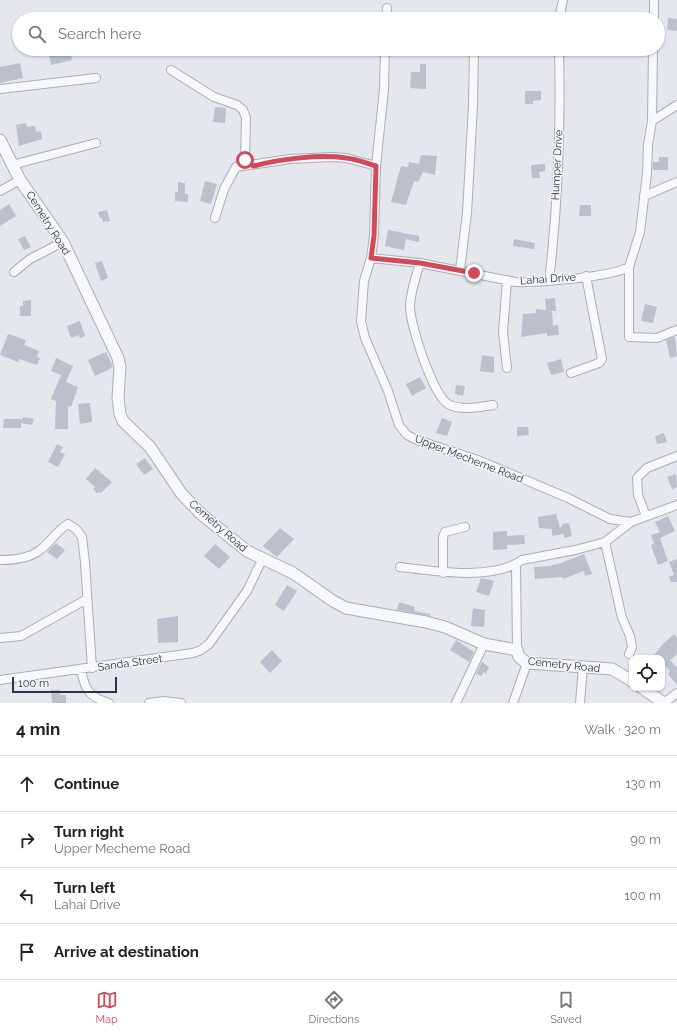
<!DOCTYPE html>
<html lang="en">
<head>
<meta charset="utf-8">
<style>
  :root { --surface:#fff; --page:#f6f6f6; --text:#202124; --muted:#757577; --line:#e0e0e0; --accent:#d1495b }
  body { margin:0; font-family:Raleway,sans-serif; background:var(--page); color:var(--text) }
  .controls { position:absolute; right:12px; bottom:12px; display:grid; overflow:hidden; border-radius:8px; box-shadow:0 1px 3px #0004 }
  .controls button { width:36px; height:36px; display:grid; place-items:center; padding:0; border:0; border-bottom:1px solid var(--line); background:var(--surface); color:var(--text); font:20px sans-serif }
  .scale { position:absolute; left:12px; bottom:10px; width:105px; box-sizing:border-box; padding-left:4px; border:2px solid #2b3445; border-top:0; font-size:11px; line-height:14px; white-space:nowrap; color:#2b3445; -webkit-text-stroke:3px #f4f6f9; paint-order:stroke }
  .stop { position:absolute; width:12px; height:12px; margin:-9px; border:3px solid #d1495b; border-radius:50%; background:#fff }
  .stop.end { background:#d1495b; border-color:#fff; box-shadow:0 1px 4px #0008 }
  .list { margin:0; padding:0; list-style:none }
  h2 { display:flex; justify-content:space-between; align-items:center; height:52px; margin:0; padding:0 16px; font-size:17px }
  h2 small { font-size:13px; font-weight:400; color:var(--muted) }
  .list li { display:grid; grid-template-columns:26px 1fr auto; gap:12px; align-items:center; box-sizing:border-box; height:56px; padding:0 16px; border-top:1px solid var(--line) }
  .list b { display:block; font-size:15px; white-space:nowrap }
  .list p { margin:0; font-size:13px; white-space:nowrap; color:var(--muted) }
  .list em { font-size:13px; font-style:normal; color:var(--muted) }
  .icon { flex:none; width:22px; height:22px; fill:none; stroke:currentColor; stroke-width:2; stroke-linecap:round; stroke-linejoin:round }
  .map { position:relative; flex:none; width:677px; height:703px; overflow:hidden }
  .search { position:absolute; background:var(--surface); box-shadow:0 1px 3px #0004; left:12px; right:12px; top:12px; height:44px; display:flex; align-items:center; gap:10px; box-sizing:border-box; padding:0 14px; border-radius:22px; color:var(--muted); font-size:15px }
  .sheet { height:276px; background:var(--surface) }
  nav { display:flex; justify-content:space-around; align-items:center; box-sizing:border-box; height:56px; border-top:1px solid var(--line); background:var(--surface); font-size:11px; color:var(--muted) }
  nav a { display:grid; justify-items:center; gap:2px }
  nav .on { color:var(--accent) }
  .map>svg:first-child { display:block }
  .building { fill:#bbc0ca }
  .lines { fill:none; stroke-linecap:round; stroke-linejoin:round }
  .minor-casing { stroke:#a9aeb7; stroke-width:10 }
  .tertiary-casing { stroke:#a9aeb7; stroke-width:13 }
  .minor { stroke:#f7f8fa; stroke-width:8 }
  .tertiary { stroke:#f7f8fa; stroke-width:11 }
  .route { stroke:#d1495b; stroke-width:5 }
  .labels { text-anchor:middle; dominant-baseline:central; stroke-width:3; stroke-linejoin:round; paint-order:stroke }
  .street-label { font-size:11px; fill:#2b3445; stroke:#f4f6f9 }
</style>
</head>
<body>
<div class="map">
<svg width="677" height="703" viewBox="0 0 677 703">
  <rect width="100%" height="100%" fill="#e4e7ec"/>
  <!-- building -->
  <path class="building" d="M668,18l9,1v12l-10,-1z
    M48,49h22l2,11 -21,5z
    M20,63l3,15 -23,5v-16z
    M420,64h6v25l-16,-1 1,-16h9z
    M525,91h16v9l-8,1v3h-8z
    M215,107l11,1 -1,15 -12,-1z
    M26,123l1,4 8,-1 1,6 5,-1 1,8 -23,7 -3,-21z
    M421,155l16,1 -2,19 -12,-3 -5,10 -4,-1 -8,24 -15,-3 10,-36 7,1 1,-5 10,2z
    M659,157h9v13h-15v-8h6z
    M545,164v7l-6,1 1,6h-8l-1,-13z
    M205,181l12,3 -6,20 -11,-3z
    M178,182l7,1v11h3v8l-13,-1v-9h3z
    M9,204l7,12 -16,10v-16z
    M580,205h11v11h-12z
    M107,210l3,11 -7,1 -1,-4h-2l-2,-6z
    M388,230l31,6v6l-13,-3 -2,11 -19,-4z
    M25,236l6,11 -7,3 -6,-11z
    M514,239l21,4 -1,6 -21,-3z
    M102,261l6,17 -7,3 -6,-18z
    M555,298l1,13h-4l1,15 5,-1 1,10 -12,1v-3l-26,4 2,-23 13,-1v-4l10,1 -1,-11z
    M31,300v16h-11v-10h3v-5z
    M645,304l12,3 -4,16 -12,-2z
    M80,321l5,15 -5,2 -1,-3 -8,3 -4,-12z
    M8,334l18,6 -2,5 15,6 -2,6 3,1 -3,7 -18,-6 -1,3 -18,-7z
    M675,337l2,19 -7,2 -4,-18z
    M106,352l7,15 -3,1v1l-15,7 -7,-16z
    M482,355l12,2v16l-14,-2z
    M56,358l17,8 -7,16 12,5 -7,20 -3,-1v23h-13l1,-28 -5,-2 10,-24 -10,-4z
    M561,359l3,13 -13,3 -4,-12z
    M420,377l6,11 -14,8 -6,-12z
    M456,385l9,1 -2,10 -8,-2z
    M90,403l2,19 -12,2 -2,-20z
    M23,417l11,2 -2,6 -11,-2v5h-18l1,-9h17v2z
    M442,418l10,4 -5,14 -11,-3z
    M517,427h11l1,8 -12,1z
    M664,433l3,9 -10,2 -2,-8z
    M57,444l6,3 -3,5 5,2 -7,13 -10,-5z
    M145,458l8,11 -9,6 -8,-11z
    M95,468l17,14 -11,11 -2,-1 -2,1 -4,-4 2,-2 -9,-8z
    M676,474l1,13 -5,2 -5,-12z
    M556,514l4,14 3,-4 6,-1 3,13 -8,2v-4l-12,2v-7l-13,-1 -1,-11z
    M668,516l7,15 -15,7 8,23 -10,4 -7,-20 3,-1 -3,-9 9,-3 -5,-10z
    M280,528l14,11 -17,18 -14,-11z
    M507,531v5l17,-1 1,9 -18,1v4l-14,1v-18z
    M56,543l9,7 -8,9 -10,-7z
    M215,544l15,13 -11,12 -15,-13z
    M584,554l8,20 -7,2 -1,-5 -21,8v-2l-28,2 -1,-12 18,-1v-1l6,-1z
    M677,559v23h-6l-2,-5 5,-2 -5,-13z
    M481,578l13,3 -5,15 -13,-4z
    M287,585l10,6 -13,20 -9,-6z
    M399,602l16,5 -1,4 16,3v2l-33,-6z
    M473,608l12,2 -1,17 -13,-1z
    M178,616v26l-20,1 -1,-24z
    M674,634l3,4v16l-7,6 6,7 1,-1v19l-9,-11 2,-3 -8,-8v-5h-5l-3,-3 8,-10z
    M456,640l18,12 -5,10 -19,-12z
    M272,650l10,11 -12,12 -10,-11z
    M482,662l7,5 -3,7 -3,-2 -1,4 -6,-2z
    M51,690h9v5h6v8h-14z"/>
  <g class="lines">
    <defs>
      <path id="minor" d="M386,19l1,-11
        M559,19l4,-19
        M654,19v-19
        M385,49l-1,40 -8,77 -2,70 -3,22 -7,23 -3,40 4,17 23,53 11,34 8,10 10,5 61,20 90,38 42,21 21,3 46,-17
        M653,49l-1,72 -4,24 -1,28 -7,59 -11,35v70l28,1 20,-8
        M171,70l43,27 23,8 6,5 3,8 -1,42 4,4
        M0,89l96,-11
        M652,121l25,-16
        M12,165l84,-22
        M0,191l20,-11
        M644,196l33,-14
        M215,218l9,-29 12,-22 54,-8 42,-2 14,1 30,8
        M371,258l49,5 95,19c23,1 96,-5 114,-15
        M420,263c-4,13 -9,27 -10,42 -1,18 23,90 38,99 12,7 32,3 45,1
        M460,270l7,-57 6,-108 1,-56
        M14,272l16,-13 33,-17
        M549,281c9,-77 12,-155 10,-232
        M507,368l-4,-36 4,-52
        M571,373l28,-10 3,-4 -16,-83
        M646,516l-8,-21 -1,-17 10,-10 30,-12
        M605,542l17,76 8,18 2,11 -3,7
        M0,560c12,0 30,-2 40,-10 10,-7 16,-19 28,-26l8,5 6,8 3,25 7,106
        M516,564l1,86
        M400,567c33,4 93,14 122,-7l53,-10 30,-8 26,-20
        M443,573v-36l2,-5 20,-5
        M0,638l21,-2 66,-37
        M81,670c4,20 8,27 28,33
        M0,680l193,-27 8,-3 8,-6 38,-53 15,-31
        M149,703l15,-2 17,2
        M456,703l28,-59
        M513,703l14,-40
        M580,703l3,-36
        M664,703l13,-10"/>
      <path id="tertiary" d="M0,140l20,40 43,62 55,116 2,9 -2,31 2,16 3,7 27,26 31,46 20,21 46,37 46,22 40,28 13,7 80,14 19,5 39,17 33,6 2,7 8,6 85,6 20,12
        M642,688l22,15"/>
    </defs>
    <!-- minor casing -->
    <use href="#minor" class="minor-casing"/>
    <!-- tertiary casing -->
    <use href="#tertiary" class="tertiary-casing"/>
    <!-- minor -->
    <use href="#minor" class="minor"/>
    <!-- tertiary -->
    <use href="#tertiary" class="tertiary"/>
  </g>
  <g class="lines">
    <!-- route -->
    <path class="route" d="M245,160l4,4 5,2c25,-7 66,-12 92,-8 10,1 20,5 30,8l-2,70 -3,22 49,5 54,10"/>
  </g>
  <g class="labels">
    <!-- street labels -->
    <g class="street-label">
      <text transform="translate(557 165) rotate(-87)">Humper Drive</text>
      <text transform="translate(48 223) rotate(58)">Cemetry Road</text>
      <text transform="translate(548 279) rotate(-4)">Lahai Drive</text>
      <text transform="translate(469 459) rotate(21)">Upper Mecheme Road</text>
      <text transform="translate(218 526) rotate(41)">Cemetry Road</text>
      <text transform="translate(130 663) rotate(-8)">Sanda Street</text>
      <text transform="translate(564 665) rotate(6)">Cemetry Road</text>
    </g>
  </g>
</svg>
<div class="controls">
<button><svg class="icon" aria-label="locate" viewBox="0 0 24 24"><circle cx="12" cy="12" r="6"/><path d="M12 2v4M12 18v4M2 12h4M18 12h4"/></svg></button>
</div>
<div class="scale">100 m</div>
<div class="stop" style="left:245px;top:160px"></div>
<div class="stop end" style="left:474px;top:273px"></div>
<div class="search"><svg class="icon" aria-label="search" viewBox="0 0 24 24"><circle cx="10" cy="10" r="6"/><path d="M15 15l6 6"/></svg>Search here</div>
</div>
<section class="sheet">
<h2>4 min<small>Walk · 320 m</small></h2>
<ul class="list">
<li><svg class="icon" aria-label="ahead" viewBox="0 0 24 24"><path d="M12 20V5M6 11l6-6 6 6"/></svg><div><b>Continue</b></div><em>130 m</em></li>
<li><svg class="icon" aria-label="right" viewBox="0 0 24 24"><path d="M7 20v-9h11M14 6l5 5-5 5"/></svg><div><b>Turn right</b><p>Upper Mecheme Road</p></div><em>90 m</em></li>
<li><svg class="icon" aria-label="left" viewBox="0 0 24 24"><path d="M17 20v-9H6M10 6l-5 5 5 5"/></svg><div><b>Turn left</b><p>Lahai Drive</p></div><em>100 m</em></li>
<li><svg class="icon" aria-label="arrive" viewBox="0 0 24 24"><path d="M6 21V4h12l-3 4 3 4H6"/></svg><div><b>Arrive at destination</b></div></li>
</ul>
</section>
<nav>
<a class="on"><svg class="icon" aria-label="map" viewBox="0 0 24 24"><path d="M3 6l6-2 6 2 6-2v14l-6 2-6-2-6 2zM9 4v14M15 6v14"/></svg>Map</a>
<a><svg class="icon" aria-label="directions" viewBox="0 0 24 24"><path d="M12 3l9 9-9 9-9-9zM9 14v-3h6M13 9l2 2-2 2"/></svg>Directions</a>
<a><svg class="icon" aria-label="saved" viewBox="0 0 24 24"><path d="M7 4h10v16l-5-4-5 4z"/></svg>Saved</a>
</nav>
</body>
</html>
